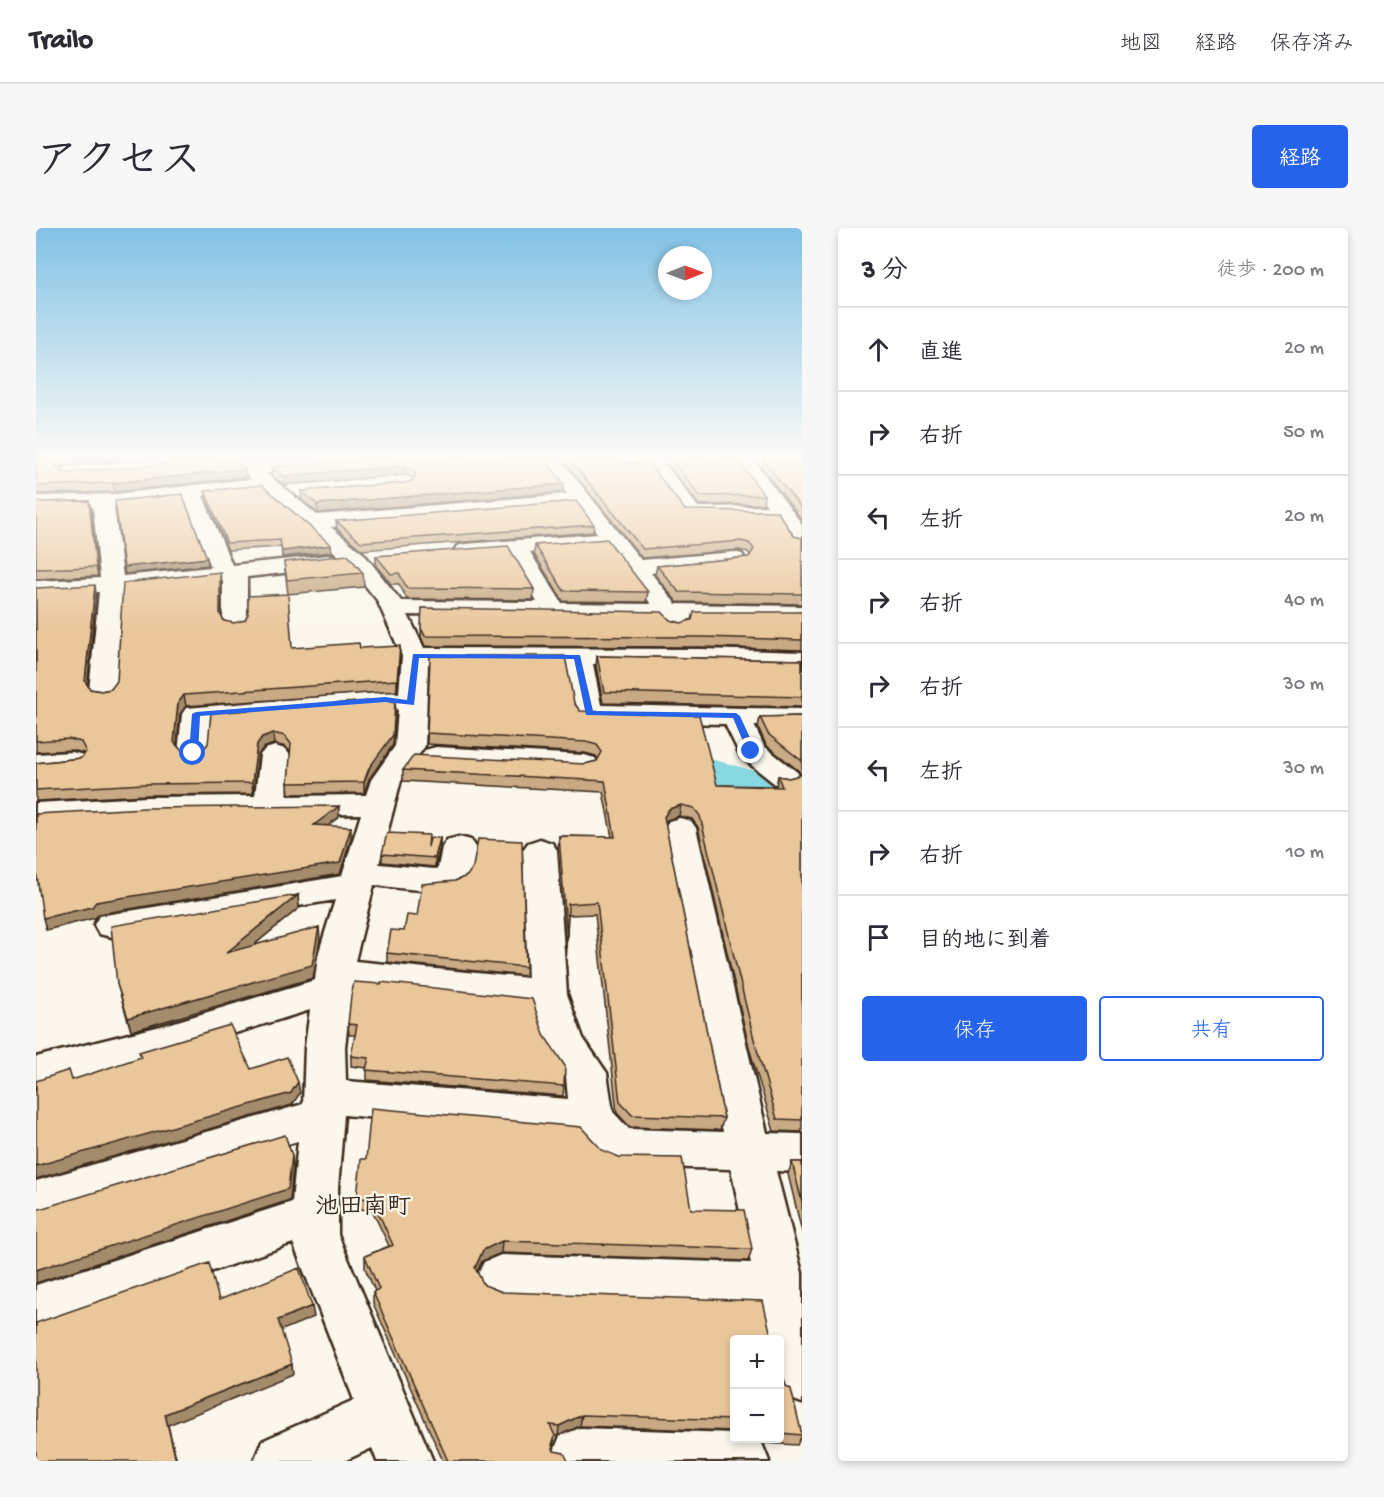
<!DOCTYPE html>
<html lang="ja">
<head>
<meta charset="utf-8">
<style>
  :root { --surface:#fff; --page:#f7f7f7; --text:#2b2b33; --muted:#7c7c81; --line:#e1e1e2; --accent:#2563eb }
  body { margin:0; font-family:"Gochi Hand","Klee One",sans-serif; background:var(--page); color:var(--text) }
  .controls { position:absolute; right:18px; bottom:18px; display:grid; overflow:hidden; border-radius:6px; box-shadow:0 3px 9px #0003 }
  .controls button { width:54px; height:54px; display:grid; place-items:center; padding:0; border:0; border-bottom:2px solid var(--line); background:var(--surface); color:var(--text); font:30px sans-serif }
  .compass { position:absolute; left:622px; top:18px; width:54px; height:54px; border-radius:50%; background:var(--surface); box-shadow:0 3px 9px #0003; rotate:89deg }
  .stop { position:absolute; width:18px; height:18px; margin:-14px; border:4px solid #2563eb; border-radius:50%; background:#fff }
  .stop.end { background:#2563eb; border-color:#fff; box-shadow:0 2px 6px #0008 }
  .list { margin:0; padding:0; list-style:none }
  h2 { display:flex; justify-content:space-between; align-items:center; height:78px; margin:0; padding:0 24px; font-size:26px }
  h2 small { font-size:20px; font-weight:400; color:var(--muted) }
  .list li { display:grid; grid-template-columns:39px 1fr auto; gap:18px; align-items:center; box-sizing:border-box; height:84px; padding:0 24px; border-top:2px solid var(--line) }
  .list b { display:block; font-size:22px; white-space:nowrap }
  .list em { font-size:20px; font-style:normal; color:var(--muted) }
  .actions { display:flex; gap:12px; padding:18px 24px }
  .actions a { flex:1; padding:14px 0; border:2px solid var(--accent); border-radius:6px; text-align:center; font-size:21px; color:var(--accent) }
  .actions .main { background:var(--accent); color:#fff }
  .icon { flex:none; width:33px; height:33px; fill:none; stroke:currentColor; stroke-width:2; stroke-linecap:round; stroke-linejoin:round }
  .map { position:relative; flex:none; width:766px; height:1233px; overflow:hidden; border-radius:6px }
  header { display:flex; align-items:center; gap:36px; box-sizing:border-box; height:84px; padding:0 30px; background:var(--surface); border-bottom:2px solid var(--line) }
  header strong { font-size:28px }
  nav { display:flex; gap:33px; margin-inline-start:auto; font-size:21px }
  .intro { display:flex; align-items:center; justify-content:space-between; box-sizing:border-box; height:144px; padding:0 36px }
  h1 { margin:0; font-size:42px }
  .button { padding:15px 27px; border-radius:6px; background:var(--accent); color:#fff; font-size:21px; font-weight:700 }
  main { display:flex; gap:36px; padding:0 36px }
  aside { flex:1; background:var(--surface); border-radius:6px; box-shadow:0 3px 9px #0003 }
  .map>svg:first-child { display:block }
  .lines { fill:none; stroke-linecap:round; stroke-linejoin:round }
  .river { fill:#87d8e1; fill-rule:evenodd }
  .minor-casing { stroke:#3b2a1e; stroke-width:5 }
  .minor { fill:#fbf7ec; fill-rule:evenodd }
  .wall { fill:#c9aa85; stroke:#3b2a1e; stroke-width:1.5 }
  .shaded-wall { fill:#a48b6c; stroke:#3b2a1e; stroke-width:1.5 }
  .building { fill:#eac69b; stroke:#3b2a1e; stroke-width:1.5 }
  .route { fill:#2563eb }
  .labels { text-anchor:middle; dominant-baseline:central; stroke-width:4.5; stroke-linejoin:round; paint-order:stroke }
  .near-neighbourhood-label { font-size:24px; font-weight:bold; fill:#3b2a1e; stroke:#fbf7ec }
</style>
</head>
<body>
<header>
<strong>Trailo</strong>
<nav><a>地図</a><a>経路</a><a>保存済み</a></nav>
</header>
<div class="intro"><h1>アクセス</h1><a class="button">経路</a></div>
<main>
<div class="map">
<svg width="766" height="1233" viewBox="0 0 766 1233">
  <rect width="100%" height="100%" fill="#fbf7ec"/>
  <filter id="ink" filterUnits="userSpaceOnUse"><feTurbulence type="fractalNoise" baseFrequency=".0167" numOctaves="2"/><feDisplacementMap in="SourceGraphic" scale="12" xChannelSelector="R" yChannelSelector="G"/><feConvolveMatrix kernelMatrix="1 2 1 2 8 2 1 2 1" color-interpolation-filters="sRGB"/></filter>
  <g filter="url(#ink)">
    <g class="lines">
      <!-- river -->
      <path class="river" d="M596,510l119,32 16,3 35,-1v36l-35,1 -22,-4 -133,-38 -8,-12 8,-12z"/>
      <defs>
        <path id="minor" d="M114,232h22l3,4 -2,4 -7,2 -97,9 -7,-2 -3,-4 3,-4 7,-2z
          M195,232h20l3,2 120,-2 -2,4 -7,2 -99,7 51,42 250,-21 -25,-34h19l80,100 93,-8 8,2 3,5 -3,5 -8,2 -83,7 25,31 126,2v14l-114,-1 3,5 -3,5c-14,4 -18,0 -26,-10l-254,-4 16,33 277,1 101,3v16l-209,-4 8,41 201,4v16h-48l10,21 33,26 4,6 -4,6 -11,3 -11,-3 -34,-27 -16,-33 -136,-3 -10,-2 -4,-6 -9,-49h-138l-3,82 -24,34 -22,84 56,5 3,-1 4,-21 5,-7 12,-3 12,3 5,7c-2,9 -2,20 -5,28 -11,25 -75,12 -97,10l-19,76 173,17 -5,-128 5,-7 12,-4 12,4 5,7 10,144 16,44 24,35 6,39 16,17 94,3 -59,-304 5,-7 11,-3 11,3 5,7 71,305 35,1v38l-26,-1 26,102v130l-19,-7 -3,-10v-46h-12l-7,-30 -260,-9 -17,-7 -8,-16 8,-16 17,-7 250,8 -20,-94 -113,-3 -16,-6 -22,-24 -236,-21 -6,73v47l95,226h-56l-5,-13 -28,13h-90l8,-20 92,-41 -61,-157 -257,90v-48l256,-83 6,-61 -262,80v-40l267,-77 2,-57 5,-37 -149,46 -125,33v-32l125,-31 154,-46 3,-25 17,-55 -223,37 -13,-3 -5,-9 5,-9 243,-40 19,-62 -214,3 -111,6v-20l111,-6 108,-1 5,-41 5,-6 10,-3 10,3 5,6 -3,41 79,-1 5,-15 24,-34 3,-36 -13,-2 -175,13 -2,32 -5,6 -10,3 -10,-3 -5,-6 4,-39 4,-6 199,-16 14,1 3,-37 -25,-56 -29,-36 -85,-75 -60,7 29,69 98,-10 8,2 3,5 -3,5 -91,10v47l-3,5 -9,2 -9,-2 -3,-5v-44l-100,10 -6,101 -4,6 -10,2 -10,-2 -4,-6 10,-99 -63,3v-14l64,-3 -7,-71 -57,1v-12l79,-2 136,-15zM148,270l27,69 -88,9 -9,-70zM540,278l22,28 -133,10 -8,2 -3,5 3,5 8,2 44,-4 28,48 -136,-1 -37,-47 -33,-27zM571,318l44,58 -89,-1 -32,-51zM316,759l181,20 12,37 21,32 2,23 -222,-18 -1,-34z
          M612,232h14l36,47 69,-1 -33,-46h19l49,64v22l-8,-2 -18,-26 -91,-1 -39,-53z
          M400,519l148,8 11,3 4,6 -4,6 -11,3 -148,-8 -11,-3 -4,-6 4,-6z
          M36,524l11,3 4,6 -4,6 -47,5v-18z
          M544,1200l154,5v5h20l7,3 8,20h-215l-2,-5 8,-20z"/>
      </defs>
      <!-- minor casing -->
      <use href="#minor" class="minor-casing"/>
      <!-- minor -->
      <use href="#minor" class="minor"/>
    </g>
    <!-- wall -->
    <path class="wall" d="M0,232h90l-57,5 -8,2 -2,3 9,3 177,-4 1,8 -131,15 -79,2z
      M510,232l17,32 -245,21 -16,-13 -1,-9 103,-8 8,-2 1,-2 -1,-2 -8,-2 -120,10 -12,-10 -1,-8z
      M527,232h56l3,3 63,47 117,28v66l-125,-2 -22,-27 2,-9 92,-9 1,-2 -2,-3 -9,-2 -97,8z
      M727,232l39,2v58l-40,-52z
      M637,234l91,33 -1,9 -64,1 -27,-35z
      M169,263l127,61 -50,5 -1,-10 -53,3 -22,-52z
      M53,273l9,75 -62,3v-77z
      M300,293l258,4 -1,7 -231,18 -25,-21z
      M499,317l113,47 -2,10 -83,-1 -29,-47z
      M340,328l158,33 -1,11 -126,-1 -8,-15h-8l-15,-18z
      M248,334l79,11 1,14 -76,7z
      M185,354v34l3,5 68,27h68l40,8 -3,35 -211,15 -6,8 -3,31 4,5 11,3 10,-3 6,-6 188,-32 -3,33 -24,34 -5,14 -75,1 -1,-11 3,-30 -5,-6 -12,-3 -11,4 -5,7 -5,39 -106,1 -111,6v-38l45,-5 3,-4v-1l-12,-3 -36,2v-164l60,6 -9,91 3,4 11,2 10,-2z
      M386,380l248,12 11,3 121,-11v38l-101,-3 -276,-1 -4,-9z
      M394,428l144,47 6,8 137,74 59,1 2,-10 11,2 12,-3 -2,-4 -33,-26 -8,-18 2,-10 42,-1v416l-28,-1 -24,-80 -52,-224 -6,-8 -13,-3 -12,4 -2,3 59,295 -4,12 -90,-3 -13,-14 -22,-199 -27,1 -2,34 -8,-101 1,-12 53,1 -9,-45 -200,-11v-11l182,-6 12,-3 1,-2 -2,-3 -11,-3 -158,-9z
      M561,428l205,4v47l-199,-4 -7,-37z
      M404,610v9l-5,20 -53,-5v-8z
      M431,648l59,91v9l-139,-14v-9l17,-22 13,-15 38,-35z
      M262,667l1,13 -45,37 66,-5 -7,38 -182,53 -14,-47z
      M312,796l196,11 20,51 -1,10 -196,-16v-12l-16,-2v-10l4,-21h-6z
      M566,922l150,99 -4,12 -247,-8 -19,8 -5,11 7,13 18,7 233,48v92l-1,-1 -154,-5 -22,10h-3l-2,12 1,3 14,10h-125l-70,-158v-11l2,-1 -10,-23v-12l24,-10 -17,-36 -15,-1v-11z
      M756,934h10v70l-14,-58z
      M744,1145l6,13 16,49 -5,10 -33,-2 -3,-5h19z"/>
    <!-- shaded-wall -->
    <path class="shaded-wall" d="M23,232h67l-57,5 -8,2 -4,6 -2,-8z
      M368,238v9l-120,10 -1,-9z
      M209,241l1,8 -131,15 -2,-9z
      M528,256l-1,8 -245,21 -1,-9z
      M53,273l2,8 7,67 -2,-9z
      M295,317l1,7 -50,5v-6z
      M171,330l1,7 -83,9 -1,-7z
      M184,344l1,10v42l-1,-10z
      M59,357l1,9 -9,97 -2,-10z
      M364,418v10l-3,35v-11z
      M148,467l2,11 -6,8 -4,39 -2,-11 4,-39z
      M359,474l1,10 -3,33 -24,34 -5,14v-11z
      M237,505l1,11 -11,4 -5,7 -5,39 -1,-11 5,-39 5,-7z
      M645,577l-2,11 -12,4 -5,8 2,-11 5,-8z
      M303,578v11l-24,19 -1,-11z
      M315,599v12l-11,35 -241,40 -4,4 -49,12 -3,-12z
      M404,610v9l-5,20v-9z
      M262,667l1,13 -71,58 -2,-13z
      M283,699l1,13 -7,38 -182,53 -3,-13z
      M262,854l2,11 -8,12 -256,74v-13z
      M256,927l1,12 -3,33 -254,83v-13z
      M466,1013l-1,12 -19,8 -8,18 1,-11 8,-18z
      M276,1078l2,11 -34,14 -2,-11z
      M256,1136l1,10 -125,51 9,36h-1l-11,-47z
      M546,1187l-2,11 -22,10 1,-10z"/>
    <!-- building -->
    <path class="building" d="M0,232h23l-4,5 5,6 8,2 97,-9 7,-2 2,-2h61l10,9 -132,14 -77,3z
      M329,232h181l18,24 -247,20 -16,-13 103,-8 8,-2 4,-6 -4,-6 -8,-3 -121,10 -12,-9z
      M534,232h49l3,3h27l36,47 92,1 17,25 8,2v56l-123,-2 -22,-26 92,-9 5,-8 -5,-6 -8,-2 -98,8z
      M656,232h46l26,35 -64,1 -27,-34z
      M727,232l39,2v47z
      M226,257l69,60 -49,6 -2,-11 -53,3 -22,-52z
      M146,266l25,64 -83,9 -9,-66z
      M53,273l7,66 -60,2v-67z
      M540,273l18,24 -233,17 -25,-21z
      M571,311l41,53 -84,-1 -29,-46z
      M472,318l26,43 -127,-1 -8,-15 -8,1 -15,-18z
      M312,327l15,18 -76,7 -3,-18z
      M184,344v42l4,7 10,2 11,-3 3,-6v-18l40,-2 4,54 67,-5 1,5 40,-2 -3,34 -213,15 -6,8 -4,39 7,8 11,3 10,-3 6,-6 3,-31 174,-13 10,2 -2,33 -24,33 -5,14 -76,1 3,-39 -6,-8 -12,-3 -11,4 -5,7 -5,39 -107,1 -109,6v-27l45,-5 5,-6 -5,-10 -12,-3 -33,2v-153l59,-3 -10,96 5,8 11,2 10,-2 6,-8 6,-98z
      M386,380l240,4 8,8 11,3 11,-3 2,-8h108v28l-99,-3 -278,-1 -4,-8z
      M394,428h135l9,47 6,8 119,4 18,70 65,2 -4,-11 11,2 11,-3 2,-2v347l-25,-1 -23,-80 -54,-223 -6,-8 -13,-3 -12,4 -5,8 60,301 -92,-3 -12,-13 -23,-200 -29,2 -1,33 -8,-101 56,1 -10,-56 -202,-11 11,-15 171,9 12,-3 5,-9 -5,-7 -11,-3 -159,-9z
      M561,428l205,4v37l-198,-5z
      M766,488v45l-34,-27 -8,-17z
      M303,578l-25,19 37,2 -11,36 -244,39 -4,5 -49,11 -7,-49v-55l109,-6z
      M351,605l42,2 -1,12 2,-9h10l-5,20 -53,-4z
      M442,611l44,2 4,126 -139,-14 4,-23 13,1 3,-16 10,1 5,-32 33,-3 12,-5 6,-9z
      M262,667l-72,58 93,-26 -7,38 -184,53 -11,-34 -6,-58z
      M318,754l27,2v-2l151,17 12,36 21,31 -1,20 -198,-16 3,-12 -18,-2 6,-31 -9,-1 3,-28z
      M194,797l21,44 36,-12 11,25 -7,11 -255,73v-85l33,-11 3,10 69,-23 -2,-5z
      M335,880l210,19 21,23 17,7 63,1 9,51 53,1 8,39 -250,-8 -19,9 -8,18 9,17 18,7 261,9 9,39h-37v80l-153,-5 -23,11 -9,-1 5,11 -3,9 2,6 10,2 4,8h-120l-75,-169 6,-3 -14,-33 28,-11 -21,-46 -15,-1 4,-39h5z
      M249,907l7,20 -4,34 -252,81v-60z
      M756,934h10v40z
      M173,1035l10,37 80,-32 13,38 -34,14 14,44 -127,50 11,47h-140v-138z
      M744,1145h2l4,13 5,3 11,46 -22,-2z"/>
  </g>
  <!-- sky -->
  <linearGradient id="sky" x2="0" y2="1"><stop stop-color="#81c2e5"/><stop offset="0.57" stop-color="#fdfbf6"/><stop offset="1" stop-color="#fdfbf6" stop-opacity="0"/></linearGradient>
  <rect width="766" height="404" fill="url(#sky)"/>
  <!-- route -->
  <path class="route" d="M377,426l167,1 13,56 143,2 4,3 16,35 -8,2 -15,-35 -147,-3 -12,-56 -155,-1 -5,47 -29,-3 -185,14 -2,37 -5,3 -4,-3 3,-39 4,-2 189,-15 22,3z"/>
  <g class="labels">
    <!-- near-neighbourhood labels -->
    <g class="near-neighbourhood-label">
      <text x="327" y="980">池田南町</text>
    </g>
  </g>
</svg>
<div class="controls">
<button>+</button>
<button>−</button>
</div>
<svg class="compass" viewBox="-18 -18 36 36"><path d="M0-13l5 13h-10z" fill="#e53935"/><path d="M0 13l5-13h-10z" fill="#7c7c81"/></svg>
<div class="stop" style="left:157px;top:525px"></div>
<div class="stop end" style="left:715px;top:523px"></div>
</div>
<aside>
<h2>3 分<small>徒歩 · 200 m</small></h2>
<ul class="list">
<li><svg class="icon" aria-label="ahead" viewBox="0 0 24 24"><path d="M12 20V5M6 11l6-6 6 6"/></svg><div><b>直進</b></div><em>20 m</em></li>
<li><svg class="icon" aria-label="right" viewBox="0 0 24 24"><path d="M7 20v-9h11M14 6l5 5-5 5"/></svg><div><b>右折</b></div><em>50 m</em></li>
<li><svg class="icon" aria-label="left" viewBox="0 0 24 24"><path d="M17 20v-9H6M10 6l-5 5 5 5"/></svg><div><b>左折</b></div><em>20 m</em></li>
<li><svg class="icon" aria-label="right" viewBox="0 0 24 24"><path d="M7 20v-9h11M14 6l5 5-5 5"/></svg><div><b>右折</b></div><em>40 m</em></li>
<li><svg class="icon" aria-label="right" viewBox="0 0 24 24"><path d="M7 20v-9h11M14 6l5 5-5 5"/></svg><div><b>右折</b></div><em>30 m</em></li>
<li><svg class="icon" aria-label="left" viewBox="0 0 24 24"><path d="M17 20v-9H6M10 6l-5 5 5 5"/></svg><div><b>左折</b></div><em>30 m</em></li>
<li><svg class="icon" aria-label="right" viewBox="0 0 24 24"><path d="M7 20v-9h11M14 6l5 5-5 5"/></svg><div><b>右折</b></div><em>10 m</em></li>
<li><svg class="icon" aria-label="arrive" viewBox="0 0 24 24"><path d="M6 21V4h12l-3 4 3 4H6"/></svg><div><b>目的地に到着</b></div></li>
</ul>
<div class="actions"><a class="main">保存</a><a>共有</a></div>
</aside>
</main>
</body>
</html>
